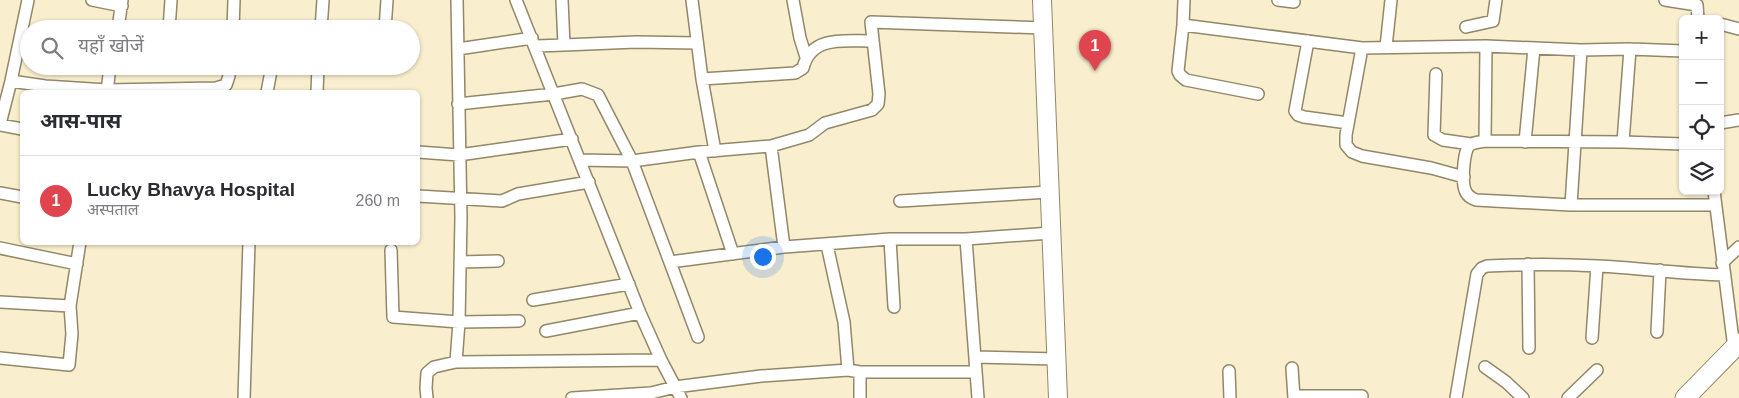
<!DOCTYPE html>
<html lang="hi">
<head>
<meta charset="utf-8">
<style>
  :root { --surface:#fff; --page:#f7f7f7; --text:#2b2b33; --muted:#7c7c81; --line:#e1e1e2; --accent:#111827 }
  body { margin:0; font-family:Arial,"Noto Sans Devanagari",sans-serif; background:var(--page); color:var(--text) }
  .controls { position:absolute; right:15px; top:15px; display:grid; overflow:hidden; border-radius:8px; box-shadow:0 1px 4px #0004 }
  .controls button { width:45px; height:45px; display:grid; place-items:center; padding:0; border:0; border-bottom:1px solid var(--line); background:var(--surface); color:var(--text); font:25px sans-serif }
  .you { position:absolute; left:762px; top:256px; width:18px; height:18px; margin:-12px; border:4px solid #fff; border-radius:50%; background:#1a73e8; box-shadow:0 0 0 8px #1a73e833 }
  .badge { display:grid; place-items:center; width:32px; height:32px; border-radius:50%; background:var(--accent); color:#fff; font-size:16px; font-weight:700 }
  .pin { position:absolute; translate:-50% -41px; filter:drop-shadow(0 1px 2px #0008) }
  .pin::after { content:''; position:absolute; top:26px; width:18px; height:15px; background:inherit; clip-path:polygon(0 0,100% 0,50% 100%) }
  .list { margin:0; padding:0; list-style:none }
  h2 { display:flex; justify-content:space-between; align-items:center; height:65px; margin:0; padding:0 20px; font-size:21px }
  h2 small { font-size:16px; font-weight:400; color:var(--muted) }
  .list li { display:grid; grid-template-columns:32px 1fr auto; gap:15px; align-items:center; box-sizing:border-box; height:90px; padding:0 20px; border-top:1px solid var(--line) }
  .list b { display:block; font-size:19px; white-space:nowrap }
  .list p { margin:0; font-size:16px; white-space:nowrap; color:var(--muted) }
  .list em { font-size:16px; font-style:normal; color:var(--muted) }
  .icon { flex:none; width:28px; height:28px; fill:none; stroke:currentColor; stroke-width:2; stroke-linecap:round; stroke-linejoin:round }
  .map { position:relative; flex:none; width:1739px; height:398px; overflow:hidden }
  .search { position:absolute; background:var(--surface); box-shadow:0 1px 4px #0004; left:20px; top:20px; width:400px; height:55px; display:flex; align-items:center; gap:12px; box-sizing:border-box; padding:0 18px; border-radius:28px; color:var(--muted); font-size:19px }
  .panel { position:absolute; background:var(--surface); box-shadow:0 1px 4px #0004; left:20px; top:90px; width:400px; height:155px; border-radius:8px }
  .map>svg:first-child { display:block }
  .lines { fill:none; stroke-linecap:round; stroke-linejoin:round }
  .minor-casing { stroke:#918769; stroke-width:14 }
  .primary-casing { stroke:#918769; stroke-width:20 }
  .trunk-casing { stroke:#918769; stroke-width:21 }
  .minor { stroke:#fff; stroke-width:11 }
  .primary { stroke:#fff; stroke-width:18 }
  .trunk { stroke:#fff; stroke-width:19 }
</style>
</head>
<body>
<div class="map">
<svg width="1739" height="398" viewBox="0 0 1739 398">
  <rect width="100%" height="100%" fill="#f9eecd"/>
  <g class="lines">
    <defs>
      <path id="minor" d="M92,0l30,6
        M516,0l124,313 21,47 20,38
        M562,0l2,45 72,-3 61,1
        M692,0l10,79
        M793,0l7,38 6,19
        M1184,0l-1,25 179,23 124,-2 95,4 49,-1 53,2
        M1278,0l16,2
        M1665,0l32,5 1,14
        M1720,24l19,5
        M1183,25l-5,46 2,4 6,5 72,14
        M1466,27l27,-6 3,-21
        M118,29l4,-29
        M169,29l2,-29
        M233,29l1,-29
        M321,29l2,-29
        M385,29l2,-29
        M1308,41l-13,70 3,4 6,2 44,6
        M536,46l28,-1
        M1386,47l5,-47
        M1362,48l-16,87v10l6,7 10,4 69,12 33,9
        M458,49l74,-11
        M1436,74l-2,61 9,5 28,4
        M11,81l34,5 62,4 109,-2 10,-3 3,-9 1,-10
        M107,92l3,-26
        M267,92l5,-26
        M317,92l1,-26
        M458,104l96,-10 28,-5 16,6 34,66 66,176
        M1720,123l19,-3
        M0,124l11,-43 17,-81
        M0,125l22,4
        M1485,141l1,-95
        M1525,142l9,-94
        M1623,142l7,-93
        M1683,144l-60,-2 -138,-1c-4,1 -11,1 -15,4 -7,5 -8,37 -5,45 2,6 6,8 11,10l95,5h143
        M771,146l13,101
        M715,151l-13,-72 93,-6 8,-5c8,-33 42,-27 69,-27
        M418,152l41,3 113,-16
        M699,152l34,102
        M580,160l52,1 67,-9 72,-6 38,-11 16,-12 47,-13 6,-6 1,-10 -8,-72 172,6
        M1714,191l20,157
        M0,193l22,4
        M418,196l84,5 16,-7 71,-12
        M900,201l149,-9
        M1571,205l10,-155
        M890,239l4,68
        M966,239l12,159
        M0,248l77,16
        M391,250l2,67 66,5 60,-1
        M460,262l38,-1
        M670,262l114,-15 106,-8h76l85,-6
        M1722,263l17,-16
        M1528,264l1,84
        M533,300l96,-16
        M0,302l70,4 10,-64
        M546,331l94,-18
        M1657,332l3,-62
        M1592,338l5,-72
        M975,357l81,2
        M0,358l69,7 3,-31 -2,-28
        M456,362l3,-40 2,-104 -4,-218
        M1485,367l21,15 17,16
        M1292,368l2,30
        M848,370l12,2h116
        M1229,371l1,27
        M1294,396h68
        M244,398l5,-156
        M427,398l-1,-10 1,-15 7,-6 22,-5 205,-2
        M572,398l79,-5 24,-6 86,-11 87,-6 -4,-48 -17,-77
        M860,398v-26
        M1456,398l21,-124 5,-6 5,-2c37,-2 74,-2 111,0 42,2 84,8 126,9
        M1568,398l29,-28"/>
      <path id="primary" d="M1042,0l16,398"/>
      <path id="trunk" d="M1685,398l54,-55"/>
    </defs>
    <!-- minor casing -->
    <use href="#minor" class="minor-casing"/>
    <!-- primary casing -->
    <use href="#primary" class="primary-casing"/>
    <!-- trunk casing -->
    <use href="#trunk" class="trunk-casing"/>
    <!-- minor -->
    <use href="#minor" class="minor"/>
    <!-- primary -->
    <use href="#primary" class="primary"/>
    <!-- trunk -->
    <use href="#trunk" class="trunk"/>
  </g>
</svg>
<div class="controls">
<button>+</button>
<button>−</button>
<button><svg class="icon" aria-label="locate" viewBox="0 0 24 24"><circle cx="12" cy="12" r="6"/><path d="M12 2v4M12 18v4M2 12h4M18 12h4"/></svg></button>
<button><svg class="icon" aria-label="layers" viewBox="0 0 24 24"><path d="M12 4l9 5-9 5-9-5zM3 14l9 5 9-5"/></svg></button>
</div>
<div class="you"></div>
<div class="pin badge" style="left:1095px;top:71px;background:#e0444e">1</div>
<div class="search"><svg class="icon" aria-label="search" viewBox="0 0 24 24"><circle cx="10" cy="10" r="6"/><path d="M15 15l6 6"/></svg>यहाँ खोजें</div>
<section class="panel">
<h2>आस-पास<small></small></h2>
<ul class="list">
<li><span class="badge" style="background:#e0444e">1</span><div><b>Lucky Bhavya Hospital</b><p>अस्पताल</p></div><em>260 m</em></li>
</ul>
</section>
</div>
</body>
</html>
